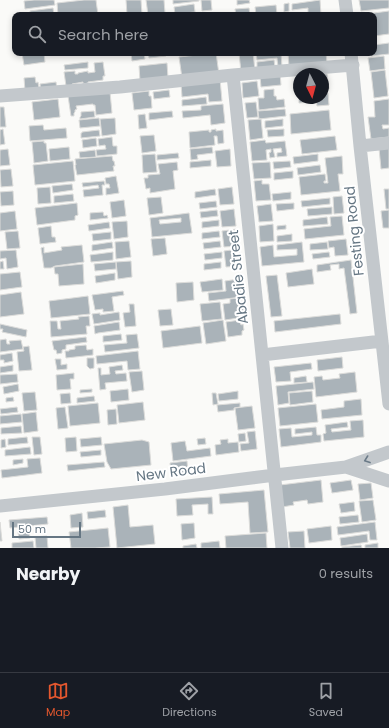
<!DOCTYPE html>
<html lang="en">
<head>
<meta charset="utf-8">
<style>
  :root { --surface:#171b24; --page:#20242c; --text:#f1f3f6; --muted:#9ea1a6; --line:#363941; --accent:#e4572e }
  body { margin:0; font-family:Poppins,sans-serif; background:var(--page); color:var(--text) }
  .compass { position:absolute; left:293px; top:68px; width:36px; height:36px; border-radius:50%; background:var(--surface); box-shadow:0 2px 6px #0003; rotate:174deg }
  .scale { position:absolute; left:12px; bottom:10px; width:69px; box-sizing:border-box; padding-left:4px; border:2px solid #657683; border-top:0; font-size:11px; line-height:14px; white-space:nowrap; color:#657683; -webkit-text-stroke:3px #fff; paint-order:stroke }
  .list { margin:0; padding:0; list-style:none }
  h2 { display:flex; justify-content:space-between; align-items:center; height:52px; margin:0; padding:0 16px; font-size:17px }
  h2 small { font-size:13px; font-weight:400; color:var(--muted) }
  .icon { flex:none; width:22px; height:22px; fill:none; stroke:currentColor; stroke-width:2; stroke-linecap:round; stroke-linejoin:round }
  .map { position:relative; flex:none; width:389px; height:548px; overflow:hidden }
  .search { position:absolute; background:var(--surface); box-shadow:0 2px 6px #0003; left:12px; right:12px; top:12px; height:44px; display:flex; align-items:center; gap:10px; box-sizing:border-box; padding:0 14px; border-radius:8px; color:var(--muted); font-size:15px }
  .sheet { height:124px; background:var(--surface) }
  nav { display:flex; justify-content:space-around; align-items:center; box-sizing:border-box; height:56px; border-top:1px solid var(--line); background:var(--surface); font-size:11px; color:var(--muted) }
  nav a { display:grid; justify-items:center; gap:2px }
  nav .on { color:var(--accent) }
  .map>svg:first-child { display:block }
  .building { fill:#aab3b9; stroke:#dcdcda; fill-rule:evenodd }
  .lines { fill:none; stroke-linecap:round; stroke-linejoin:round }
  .minor { stroke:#c3c8cc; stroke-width:13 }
  .oneway { stroke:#6a7a87 }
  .labels { text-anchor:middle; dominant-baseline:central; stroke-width:4; stroke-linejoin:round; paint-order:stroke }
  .street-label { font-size:14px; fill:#657683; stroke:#fff }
</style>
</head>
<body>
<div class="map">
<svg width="389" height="548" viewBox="0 0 389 548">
  <rect width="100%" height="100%" fill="#fafaf8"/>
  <!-- building -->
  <path class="building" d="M34,0h20l1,5 -30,4 -1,-8z
    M84,0h12l2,15h-40l-1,-12z
    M126,0h15l1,15h-15z
    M146,0h18l1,13 -17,2z
    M173,0h26v1l-26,3z
    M201,0h10l1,10 -10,1z
    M237,0h12l1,3 -13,2z
    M320,0l1,15h-13v-7l-16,2v-6z
    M359,0h30v8l-28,3z
    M289,3v8l-5,1v-8z
    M194,4l1,8 -20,2 -1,-7z
    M276,5l1,10h-21l-1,-8z
    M53,8l1,7h-24v-4z
    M249,8l1,7h-14l-1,-6z
    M389,11v23l-15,2v-21h-8v-1z
    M389,43v11l-18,2v-3h3v-8z
    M22,53h22l1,9 -21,3z
    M131,53h13l1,6 -13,2z
    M148,53h18v3l-17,2z
    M216,53l3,21 -37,4 -3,-21z
    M239,53h14l2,17 -14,2z
    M256,53h25l1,14h-4l-1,-9 -20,2z
    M288,53h38l1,10 -38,4z
    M384,56l1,13 -15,2 -2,-13z
    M274,60l1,7 -18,2v-7z
    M88,62v6l-23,2 -1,-5z
    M103,62l2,14h-2v4l-15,2v1l-5,1v-2l-11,2v2h-6l-2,-14 11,-1v3h3v-1l10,-2v2l7,-1 -1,-9z
    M167,63l1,15 -28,3 -1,-15z
    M385,70l3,26 -14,2 -3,-26z
    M280,73l1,12 -20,2 -1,-11z
    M323,74h4l2,15 -6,1z
    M35,77l1,6 2,-1 1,7 -14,2 -1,-13z
    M220,79l2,22 -13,1 -1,-8 -26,3 -1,-14z
    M257,81l2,15 -16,2 -1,-15z
    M56,82l1,7 -16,2 -1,-7z
    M274,89v7h2l1,4 7,-1 1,8 -26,3 -1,-12h6v-8z
    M169,90l1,7 -16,2 -1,-7z
    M149,91v5h2l1,12 -18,2 -2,-17z
    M110,92l2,21 -16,2 -1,-10h-2v-1l-17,2 1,3 -2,1v2l-1,1v3h-3l-3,-20z
    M323,93h5l1,12 -12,1 -1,-8h7z
    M206,97l1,7 -25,2v-6z
    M299,97l12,1v4l-12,1z
    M58,99l2,18 -26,3 -2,-18z
    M389,99v26h-7l1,4 6,-1v9l-18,2 -3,-22h7l-1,-16z
    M256,102l2,15 -11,1 -2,-15z
    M223,104l2,19 -14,2 -1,-10 -27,3 -1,-7 19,-1v-4z
    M0,107h4l2,20h-6z
    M285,109l1,7 -27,3 -1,-8z
    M329,110l2,20 -40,4 -1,-20z
    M94,111l1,6 -15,2v-2l1,-1v-4z
    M172,111l1,6 -24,3v-7z
    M145,114l2,14 -8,1 -1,-14z
    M99,118l1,8 -20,2 -1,-8z
    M115,118l1,16 -14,2 -2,-17z
    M261,119l2,19 -13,2 -2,-20z
    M283,119v7l-18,2v-7z
    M43,125l1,5 22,-2 1,10 -37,3 -1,-15z
    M3,129l2,15 -5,1v-15z
    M216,129v2l7,-1 1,13 -6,1 -1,-8h-3l1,9 -25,3 -1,-16 20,-2v2h2v-2z
    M284,129v7l-16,1 -1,-7z
    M99,130l1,6 -19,2v-5h1v-1z
    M154,135l2,16 -14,2 -2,-17z
    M335,136l2,14 -35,4 -2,-14z
    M112,137l1,9h4v8l-20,2 -1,-6 10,-1 -1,-4 -6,1 -1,-7z
    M96,138l1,8 -14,2 -1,-8z
    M265,140l1,3 19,-2 2,15 -10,1v-4l5,-1 -1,-4 -8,1 2,8 -5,1 -1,-5 2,-1v-3l-5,1 1,10 -15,1 -2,-19z
    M44,141v2h2l2,18 -14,2 -2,-21z
    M69,147l1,12 -20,2 -1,-12z
    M212,147l1,6 -16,2 1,4 -7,1 -1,-11z
    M389,147v21l-8,1 -2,-21z
    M8,149l2,16 -10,1v-16z
    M230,149l1,17 -14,1 -2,-16z
    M95,150l1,7 -16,1 -1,-6z
    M178,153l1,5 -22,2v-5z
    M155,154l2,18 -14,1 -1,-18z
    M318,154v7l-24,3 -1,-7z
    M112,156l1,5h1l1,5h-2l1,5 -37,4 -2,-10h1l-1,-6z
    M342,156l1,18h-5l2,17 -39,4 -2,-18 26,-3 1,7h-2v2h4l-3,-25z
    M211,160v6l-21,2v-6z
    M73,161l2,20 -40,4 -2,-20z
    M290,161l1,6 -17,2 -1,-7z
    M177,162l1,8 -5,1 2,18 -25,4v-5l-4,1 -2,-11h4v-3l12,-1 -2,-10z
    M270,162l1,16 -17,1 -2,-16z
    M320,165l1,7 -23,3 -1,-7z
    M11,169l2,17 -12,1 -1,-17z
    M293,171v7l-19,2v-7z
    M116,176l3,17 -13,2v-7h4l-1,-4h-3l-1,-6z
    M262,180v4h7l2,16 -15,1 -2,-20z
    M104,181l1,4h-3l1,10 -19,2 -1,-7 16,-2 -1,-3 -15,2 -1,-4z
    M72,184l1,6 -20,3 -1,-7z
    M50,187l1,16 -13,1 -1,-16z
    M232,187l2,17 -14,1 -2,-16z
    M215,189l1,6 -21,3v-6z
    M384,189h5v20h-3z
    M13,191l1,14 -13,1 -1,-14z
    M291,192v7l-18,2 -1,-7z
    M73,194l1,7 -20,2v-7z
    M342,196l2,17 -10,1 -1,-17z
    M161,197l2,16 -14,2 -2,-17z
    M330,198v6l-28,3 -1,-6z
    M124,200l2,16 -14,2 -2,-16z
    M216,201l1,6 -17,2 -1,-6z
    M77,203l1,12 -3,1v4l-38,5 -2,-17z
    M294,203v6l-17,2 -1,-7z
    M271,204l2,17 -14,1 -2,-16z
    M332,207v7l-24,2 -1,-7z
    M234,209l2,17 -14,1 -2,-16z
    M217,210l1,6 -17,2 -1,-6z
    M389,210v18h-6l-2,-17z
    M15,211l2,18 -17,2v-18z
    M103,212l1,4 3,-1 1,3 -18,2v-7z
    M189,213l3,20 -40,4 -2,-19zM181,218v4l-21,2 -1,-4z
    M342,216l2,19 -39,4 -1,-10 27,-3 -1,-9z
    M327,217l1,7 -25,2v-6z
    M219,220v6l-17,2v-6z
    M127,221l1,16 -14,2 -2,-17z
    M109,222l1,6 -21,3 -1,-6z
    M273,224l1,17 -14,1 -1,-16z
    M286,225v4l-9,1v-4z
    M51,226l1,11h3l1,5 -16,2 -2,-16z
    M237,229l1,17 -14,1 -2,-16z
    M18,231l2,17 -13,1 -2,-17z
    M219,231l1,6 -18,2v-6z
    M111,232v7l-18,2 -1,-7z
    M292,234v7l-15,1v-6z
    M165,238l2,16 -14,2 -2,-17z
    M346,239l2,16 -13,1 -1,-9 -5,1 -1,-7z
    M129,241l2,16 -15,2 -1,-17z
    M220,241l1,6 -17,2 -1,-6z
    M112,242l1,6 -21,3v-6z
    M302,242l2,20 -42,4 -2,-19 13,-2 1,12 23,-2v-6l-20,1v-5z
    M327,242l1,7 -18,1v-6z
    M82,245l2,17 -29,4 -4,2h-7l-3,-20 3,-1v6l18,-3 -1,-3z
    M239,249l1,17 -14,1 -2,-16z
    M16,250l2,17 -11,2 -1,-11 -6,1v-8z
    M113,252v8l-22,2 -1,-7z
    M222,252v6l-17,2 -1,-6z
    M329,252l1,5 -17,2 -1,-5z
    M351,260l6,53 -7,1 -6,-46 -5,1v-5l-9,1 1,5 -14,2v-7z
    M3,261l1,8h-4v-7z
    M131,261l1,16 -14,2 -2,-17z
    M116,262v7l-21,2 -1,-7z
    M221,262v6l-17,2v-6z
    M83,264l1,20 -25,2 -1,-12h-3l-1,-7z
    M312,269l2,15 -26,3 -2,-14z
    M20,272l2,15 -22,3v-16z
    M115,273v7l-19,3 -1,-7z
    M277,275l5,41 -11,1 -5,-41z
    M222,279l1,11 -21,2 -2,-10z
    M239,279l2,18 -32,4 -1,-8 18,-2 -1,-10z
    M193,282l1,18 -17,2 -1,-19z
    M123,291l1,4 -12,2 2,14 -11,1v-3l-8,1 -3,-15z
    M21,292l3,22 -24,3v-22z
    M88,296l2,18 -39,4 -2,-17z
    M238,298l1,4 4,-1 2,16 -20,3 -2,-16 7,-1v-4z
    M220,302l2,17 -20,2 -2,-17z
    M129,304h5l2,22 -11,1 -2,-14 7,-1z
    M171,309l2,16 -13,1 -2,-16z
    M119,312l1,8 -26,4 -2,-10 8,-1v2z
    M340,314l1,10 -66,8 -1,-11z
    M89,316l1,10h-4l1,8 -36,3 -1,-16h7l1,8h3l-1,-8 19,-2 -1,-2z
    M223,320l3,21 -20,3 -3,-21z
    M240,320l1,5 2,-1 1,6 -2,1v4l-14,2 -2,-15z
    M119,322l1,8 -22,3 -3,1 -1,-8z
    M0,324l27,6 -1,7 -24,-5 1,-3h-3z
    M200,326l2,17 -39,5 -2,-17z
    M121,334l1,6 -19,2v-6z
    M137,334l2,14 -34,4 -1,-7 23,-2 -1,-8z
    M86,337l1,5 -21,3v4l-4,1v3l-5,1 -1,-4h-2l-2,-9z
    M6,339l1,5h3l-1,-3 12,-1 2,9 -23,3v-12z
    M86,345l1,5 6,-1v6l-27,3 -1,-7h4v-1l6,-1v-3z
    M29,346l3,24 -13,1 -2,-19 7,-1 -1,-4z
    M138,351l2,18 -12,1 -1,-9 -30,3 -1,-8z
    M12,353l1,8 -9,2v-3h-4v-5z
    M342,357l1,11 -25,3 -1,-11z
    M87,358h7v10l-4,1 -3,-3z
    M55,359h6v6l6,-1v5l-10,1z
    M311,363l1,6 -22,3 1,9 -15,1 -2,-15z
    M13,365v6l-13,2v-6z
    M122,365l1,5 -8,1 1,3 10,-1 1,8 -22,2 1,6 -6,1 -2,-22h3v7l9,-1 -1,-7z
    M142,371l2,19 -12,2 -3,-20z
    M355,372l2,20 -41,5 -2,-20 8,-1 1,4 17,-2 -1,-4z
    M74,373v6h-4l1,10 -14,1 -1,-15z
    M17,374l1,8 -18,2v-9z
    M306,376l1,6 -13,1v-5z
    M313,382l1,7 -26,3 1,11 -11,2 -2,-19z
    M18,384l1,7 -15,3 -1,-7z
    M92,389v3l-12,1v-3z
    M128,389l1,11 -18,2 -1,-11z
    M238,391v8l-19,2 -1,-7z
    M312,391l1,11 -23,3 -1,-12z
    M35,392l2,18 -13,1 -2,-18z
    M70,393l1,10 -10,1 -1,-10z
    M212,393h4l2,11 -5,1z
    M94,396l1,5 -18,2v-5z
    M13,397l1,4 -8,1v-4z
    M361,399l1,16 -40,4 -1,-9 23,-3v-6z
    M143,402l2,18 -26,3 -2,-18z
    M98,403l2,20 -30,3 -2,-20z
    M240,403v4l-6,1v2l-16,2 -1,-7z
    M316,404l2,18 -38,4 -2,-18z
    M252,406l3,22 -17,2 -3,-22z
    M17,407l1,5 -17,2 -1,-5z
    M65,407l3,21 -10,1 -2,-21z
    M116,409l1,15 -9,1 -1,-15z
    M36,412l2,19 -14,2 -2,-19z
    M21,414l1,8 -22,2v-8z
    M363,420l1,17 -40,4 -1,-7 3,-1 -1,-8 22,-3 1,5 -17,2 1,3 19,-2 -1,-9z
    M21,426l1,7 -21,1v-6z
    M316,427l1,8h4v7l-40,5 -2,-18 12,-1 1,9 20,-2v-3l-17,2v-5z
    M255,431l2,18 -16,2 -1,-7 9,-1 -2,-11z
    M245,433l1,8 -7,1 -1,-8z
    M27,437l1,6 -20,2v-6z
    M32,437h8l2,17 -8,1z
    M76,437l1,14 -11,1 -1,-14z
    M101,437l1,8 -21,2 -1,-8z
    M205,438l1,6 -8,1 -1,-6z
    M5,439l1,8 -5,1v-8z
    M228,439v4l10,-1 1,10 -23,3 -1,-10 6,-1 -1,-4z
    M142,440l7,2 2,23 -40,4 -4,-7 -3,-18z
    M185,441l2,10 23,-3 1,8 -38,5 -2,-18z
    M30,447l1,7 -26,2v-6z
    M101,450v5l-20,2 -1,-5z
    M40,458l2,15 -40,5 -1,-8 27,-3 -1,-8z
    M23,459v4l-10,2v-5z
    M187,461l1,12 -17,2 -1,-12z
    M104,462l1,5 -37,4 -1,-6z
    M321,480l2,22 -15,2 -1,-4 -14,2 1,3 -12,2 -2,-22z
    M351,480l2,10 -21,3 -2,-10z
    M371,483l2,15 -13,2 -2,-16z
    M264,490l4,42 -18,1 -2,-31 -28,2 -1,-10z
    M212,497l1,17h-5v-10l-16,1 1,10 -16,1 -1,-17z
    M373,500l3,20 -14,2 -3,-21z
    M354,502l1,9 -14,2 -2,-9z
    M128,505l2,22 23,-2 2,19 -38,4 -4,-41z
    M105,510l1,7 -18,2 -1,-7z
    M82,513l1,14 -12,1 -1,-13z
    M358,515l1,7 -19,2 -1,-7z
    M47,517l1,7 -38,4 -1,-8z
    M0,522l2,19h-2z
    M375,522l2,18h-7l-1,-9 -31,4 -1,-8z
    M194,523l1,15 -13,2 -1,-16z
    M331,526l1,14 -23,3 -2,-14z
    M108,528l2,19 -15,1h-24l-2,-16z
    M29,531l1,7 -11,1 -1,-7z
    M304,531l1,17h-15l-2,-16z
    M266,533l1,15h-41l-1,-12z
    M367,534l1,8 -27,4 -1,-8z
    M47,536l1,12h-12l-1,-11z
    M33,541l1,7h-22v-5z
    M219,541l1,7h-19v-5z
    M378,543v5h-13v-3z
    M196,544l1,4h-14v-2z
    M361,545l1,3h-20v-1z"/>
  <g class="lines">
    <!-- minor -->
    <path class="minor" d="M345,0l2,15
      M351,53l9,93 29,258
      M233,75l49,473
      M0,96l120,-9 113,-12 120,-10
      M360,146l29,-3
      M262,355l120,-14
      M346,467l43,14
      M0,506l165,-17 110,-14 71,-8 43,-15"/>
  </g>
  <!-- one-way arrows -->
  <defs><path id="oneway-chevron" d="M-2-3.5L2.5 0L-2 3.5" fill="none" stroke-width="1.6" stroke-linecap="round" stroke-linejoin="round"/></defs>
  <use class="oneway" href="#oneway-chevron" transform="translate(367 460) rotate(160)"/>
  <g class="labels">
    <!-- street labels -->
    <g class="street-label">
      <text transform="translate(354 231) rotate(-96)">Festing Road</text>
      <text transform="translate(238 277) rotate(-96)">Abadie Street</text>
      <text transform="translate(171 472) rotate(-7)">New Road</text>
    </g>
  </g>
</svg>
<svg class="compass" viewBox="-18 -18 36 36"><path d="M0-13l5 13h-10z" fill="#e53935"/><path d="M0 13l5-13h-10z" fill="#9ea1a6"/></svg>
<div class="scale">50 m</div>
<div class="search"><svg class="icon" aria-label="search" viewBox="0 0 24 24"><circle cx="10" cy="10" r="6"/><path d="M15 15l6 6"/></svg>Search here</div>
</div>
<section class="sheet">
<h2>Nearby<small>0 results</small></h2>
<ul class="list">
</ul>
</section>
<nav>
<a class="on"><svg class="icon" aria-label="map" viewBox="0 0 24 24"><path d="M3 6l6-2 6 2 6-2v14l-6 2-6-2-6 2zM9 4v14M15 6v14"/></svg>Map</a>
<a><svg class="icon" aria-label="directions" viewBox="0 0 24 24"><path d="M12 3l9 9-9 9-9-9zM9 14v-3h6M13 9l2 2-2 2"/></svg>Directions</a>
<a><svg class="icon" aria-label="saved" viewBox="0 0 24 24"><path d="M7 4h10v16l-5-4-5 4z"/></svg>Saved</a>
</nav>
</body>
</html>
